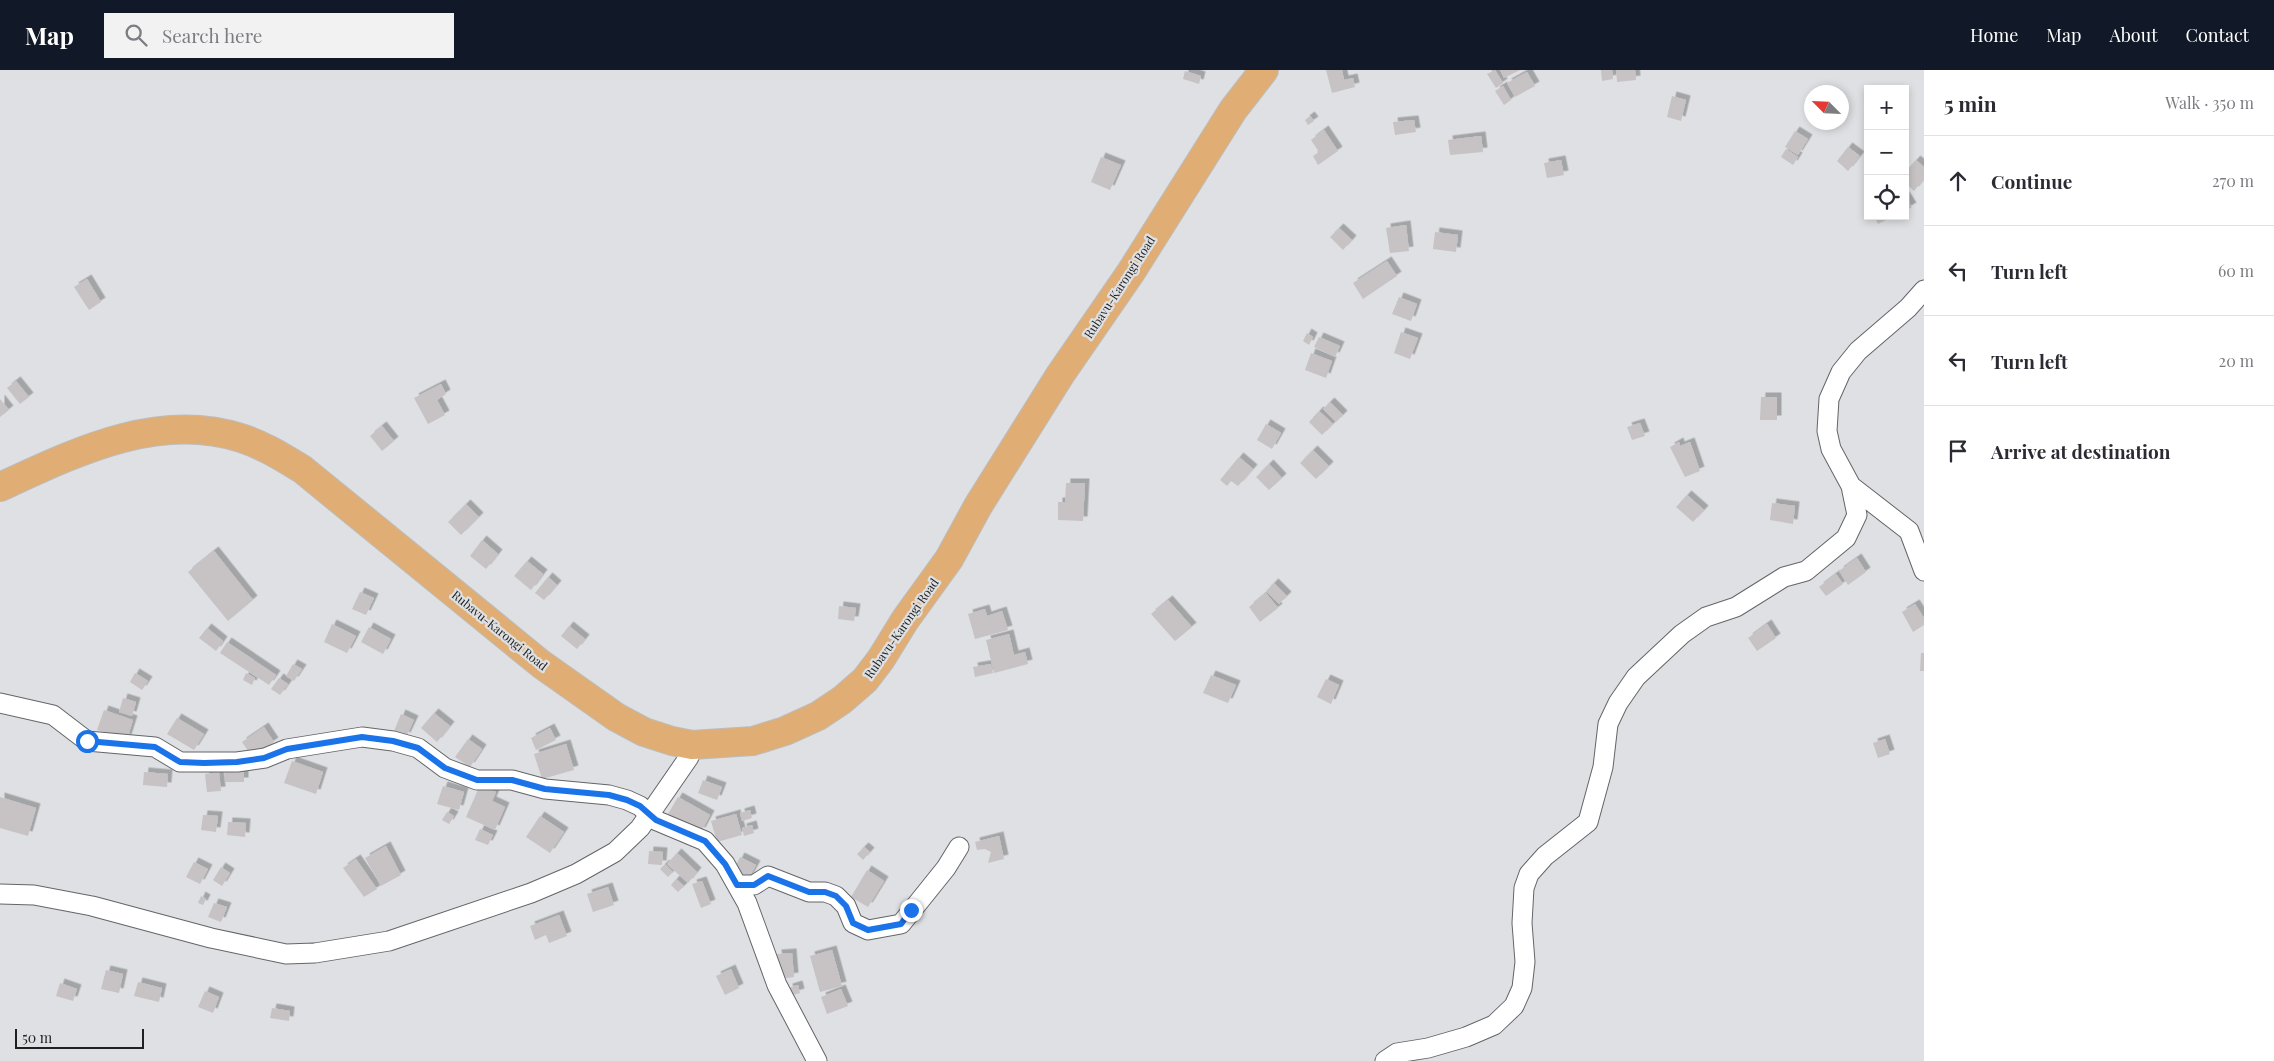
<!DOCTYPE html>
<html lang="en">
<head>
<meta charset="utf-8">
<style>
  :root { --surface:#fff; --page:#f2f2f3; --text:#2b2b33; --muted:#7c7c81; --line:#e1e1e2; --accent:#111827 }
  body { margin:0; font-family:"Playfair Display",serif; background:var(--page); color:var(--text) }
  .controls { position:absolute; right:15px; top:15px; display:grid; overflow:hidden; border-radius:0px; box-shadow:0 2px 8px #0003 }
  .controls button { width:45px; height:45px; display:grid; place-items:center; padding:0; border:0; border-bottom:1px solid var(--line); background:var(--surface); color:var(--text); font:25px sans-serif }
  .compass { position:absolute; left:1804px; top:15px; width:45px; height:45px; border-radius:50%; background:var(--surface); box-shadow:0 2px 8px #0003; rotate:294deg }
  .scale { position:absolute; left:15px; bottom:12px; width:129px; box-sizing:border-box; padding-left:5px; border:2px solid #202021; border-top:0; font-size:14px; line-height:18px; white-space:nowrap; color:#202021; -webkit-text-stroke:4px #dee0e3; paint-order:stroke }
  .stop { position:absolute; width:15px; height:15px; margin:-11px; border:4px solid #1a73e8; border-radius:50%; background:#fff }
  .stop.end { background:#1a73e8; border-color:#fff; box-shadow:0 1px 5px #0008 }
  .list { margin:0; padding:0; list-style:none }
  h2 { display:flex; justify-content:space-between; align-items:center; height:65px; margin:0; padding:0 20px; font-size:21px }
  h2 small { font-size:16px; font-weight:400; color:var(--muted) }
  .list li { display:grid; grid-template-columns:32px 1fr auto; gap:15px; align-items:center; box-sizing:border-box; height:90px; padding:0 20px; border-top:1px solid var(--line) }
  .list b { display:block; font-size:19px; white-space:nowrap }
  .list em { font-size:16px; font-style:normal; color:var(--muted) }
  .icon { flex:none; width:28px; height:28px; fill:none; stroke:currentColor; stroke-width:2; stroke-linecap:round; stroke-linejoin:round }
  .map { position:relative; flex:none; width:1924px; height:991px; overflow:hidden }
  header { display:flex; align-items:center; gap:30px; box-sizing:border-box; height:70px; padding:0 25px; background:var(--accent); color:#fff }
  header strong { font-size:24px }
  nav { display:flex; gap:28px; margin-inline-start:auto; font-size:18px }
  .search { width:350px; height:45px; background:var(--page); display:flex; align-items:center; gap:12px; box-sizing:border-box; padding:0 18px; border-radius:0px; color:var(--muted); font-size:19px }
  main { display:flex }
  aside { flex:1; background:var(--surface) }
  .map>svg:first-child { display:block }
  .building { fill:#c7c2c4; filter:url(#shadow) }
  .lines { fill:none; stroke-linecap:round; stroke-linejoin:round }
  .minor-casing { stroke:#636568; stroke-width:21 }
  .trunk-casing { stroke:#bcbcbc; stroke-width:30 }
  .minor { stroke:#fff; stroke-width:19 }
  .trunk { stroke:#e0ae74; stroke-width:28 }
  .route { stroke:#1a73e8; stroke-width:6 }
  .labels { text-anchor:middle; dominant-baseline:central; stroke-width:4.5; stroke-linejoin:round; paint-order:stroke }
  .street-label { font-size:12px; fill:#202021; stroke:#dee0e3 }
</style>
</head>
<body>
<header>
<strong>Map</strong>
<div class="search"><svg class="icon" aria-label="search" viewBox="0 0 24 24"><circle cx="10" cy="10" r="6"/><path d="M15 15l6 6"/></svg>Search here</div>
<nav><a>Home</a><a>Map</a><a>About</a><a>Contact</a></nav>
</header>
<main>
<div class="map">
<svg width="1924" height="991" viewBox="0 0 1924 991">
  <defs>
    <filter id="shadow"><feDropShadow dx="4.5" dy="-4.5" stdDeviation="0" flood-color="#0004"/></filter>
  </defs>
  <rect width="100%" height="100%" fill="#dee0e3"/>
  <!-- building -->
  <path class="building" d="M1326,0h16l2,10 9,-2 2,9 -23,6z
    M1495,0l8,13 -7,5 -9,-14z
    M1500,0h20l-16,8z
    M1601,0h11l1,9 -11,2z
    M1616,0h19l1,10 -19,2z
    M1185,1l16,5 -2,8 -16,-5z
    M1527,2l8,14 -20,11 -8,-14z
    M1503,16l8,14 -7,5 -9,-14z
    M1672,26l14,4 -5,21 -14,-4z
    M1310,46l4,5 -6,4 -3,-5z
    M1414,50l2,12 -21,3 -2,-13z
    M1324,60l14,21 -20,14 -5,-9 6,-4 -8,-12z
    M1795,61l13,8 -10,16 -13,-8z
    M1481,66l2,16 -33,3 -2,-15z
    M1848,77l12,9 -12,15 -11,-10z
    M1786,79l12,8 -5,8 -12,-8z
    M1101,87l20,8 -11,25 -19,-8z
    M1561,90l3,15 -17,3 -3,-15z
    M1916,90l8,7v12l-10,12 -9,-8v-11z
    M1905,126l7,11 -7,4z
    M1874,146h10l2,4 -8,4z
    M1406,155l3,26 -19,2 -4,-25z
    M1339,158l13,12 -9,10 -13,-13z
    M1435,162l23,3 -2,17 -23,-3z
    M1387,191l10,15 -34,23 -10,-16z
    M87,209l14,23 -12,8 -15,-23z
    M1399,227l18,7 -6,17 -19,-7z
    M1401,262l17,6 -8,21 -16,-6z
    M1307,263l6,4 -4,8 -6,-4z
    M1319,267l21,9 -5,11 -21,-10z
    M1311,283l21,8 -6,17 -21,-8z
    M16,311l13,16 -9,7 -13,-16z
    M441,314l5,10 -9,6 8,15 -17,9 -14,-26z
    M1761,327h16v23h-17z
    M0,329l9,11 -9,7z
    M1330,332l13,13 -7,7 -13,-13z
    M1319,341l14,13 -11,11 -13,-13z
    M1640,353l5,13 -13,4 -5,-13z
    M1266,354l15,9 -9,16 -15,-9z
    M382,356l12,15 -12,10 -12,-15z
    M1679,372l1,4 10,-4 10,29 -15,6 -15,-30z
    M1313,380l16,16 -13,13 -16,-16z
    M1239,387l14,12 -15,17 -7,-5 -4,5 -7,-6z
    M1269,394l13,14 -13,12 -13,-13z
    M1066,413h19l-2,38 -25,-1v-18h7z
    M1687,425l17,15 -11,12 -17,-15z
    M1772,433l23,3 -2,18 -23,-4z
    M466,434l13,13 -18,18 -13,-13z
    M482,470l16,14 -12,15 -16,-13z
    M214,481l39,49 -25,21 -40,-49z
    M1857,488l9,14 -18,13 -9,-14z
    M527,491l16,13 -12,16 -17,-14z
    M1836,504l7,10 -17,12 -7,-9z
    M548,507l9,8 -13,15 -9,-7z
    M1274,513l13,13 -8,8 -13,-13z
    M360,522l14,6 -8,17 -14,-6z
    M1266,523l12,15 -18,14 -11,-15z
    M1168,530l24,27 -17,14 -24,-27z
    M1915,534l9,14v7l-11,7 -11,-20z
    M839,536l17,2 -2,13 -16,-2z
    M985,539l2,7 15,-5 6,19 -33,9 -7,-25z
    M332,554l24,12 -9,17 -23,-11z
    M1767,554l9,14 -19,13 -9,-13z
    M569,556l16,13 -8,10 -16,-13z
    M369,557l22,12 -8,15 -22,-12z
    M207,558l16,13 -7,10 -17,-13z
    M1009,564l5,21 11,-3 3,12 -34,9 -8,-33z
    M227,572l49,33 -7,10 -49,-32z
    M1921,583h3v18h-4z
    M293,594l9,5 -8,12 -8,-5z
    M991,594l2,9 -18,4 -2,-10z
    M135,603l13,8 -6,9 -12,-8z
    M246,603l9,5 -3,7 -9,-5z
    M1211,605l25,10 -8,18 -25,-10z
    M279,608l9,6 -8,11 -9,-6z
    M1326,609l13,6 -8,19 -14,-7z
    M123,628l13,4 -4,14 -13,-4z
    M104,640l29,10 -6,19 -30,-9z
    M434,643l16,13 -13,16 -16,-14z
    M401,644l13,6 -8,17 -12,-6z
    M177,648l27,16 -10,16 -27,-16z
    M264,657l10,15 -22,15 -10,-15z
    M550,658l6,12 -20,10 -5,-12z
    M468,669l14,10 -12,18 -15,-10z
    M1885,669l5,15 -12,4 -5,-15z
    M566,674l8,26 -32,9 -8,-25z
    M292,691l31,11 -7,22 -32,-11z
    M225,698h19v14h-19z
    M144,702l24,2 -1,13 -24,-2z
    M219,702l2,19 -14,1 -2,-18z
    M703,710l19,7 -5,13 -19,-7z
    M480,715l16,7 -4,9 13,6 -10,23 -29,-13z
    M443,716l21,6 -5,18 -22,-6z
    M0,727l36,11 -8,28 -28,-8z
    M678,727l32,18 -9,17 -33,-18z
    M750,740l2,8 -10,3 -2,-8z
    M447,742l7,4 -5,8 -7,-4z
    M736,744l6,21 -25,7 -6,-21z
    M203,745l15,1 -2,16 -15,-2z
    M540,746l24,16 -14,21 -24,-16z
    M228,752l18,1 -1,14 -18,-2z
    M752,755l2,8 -10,3 -2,-8z
    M480,759l13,6 -5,10 -13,-5z
    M999,766l5,23 -16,4 3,-11 -6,-3 -8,1 -2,-8z
    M386,776l15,29 -20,11 -16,-28z
    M864,777l6,5 -7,8 -6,-6z
    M649,781l14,1 -1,13 -14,-1z
    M677,783l20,19 -9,11 -21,-19z
    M740,787l16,8 -10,18 -15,-8z
    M356,789l21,30 -13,8 -21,-29z
    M194,792l14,7 -8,15 -14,-7z
    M665,794l8,8 -5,5 -8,-8z
    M221,797l9,6 -8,13 -9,-6z
    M867,800l17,11 -16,26 -17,-10z
    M676,809l8,7 -6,6 -7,-7z
    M702,811l9,23 -10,4 -9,-24z
    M608,817l6,18 -21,7 -6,-18z
    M201,826l5,3 -3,6 -5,-2z
    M214,833l13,4 -6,15 -13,-5z
    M559,845l8,21 -18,7 -3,-8 -11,5 -5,-14z
    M832,880l10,36 -22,6 -10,-36z
    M792,883l2,24 -14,2 -3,-25z
    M731,899l8,19 -14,7 -9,-19z
    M106,900l17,4 -4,19 -18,-4z
    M138,912l24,6 -3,14 -25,-6z
    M60,913l17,6 -4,12 -17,-5z
    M798,915l2,8 -10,3 -2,-8z
    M841,919l7,17 -21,8 -6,-17z
    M205,921l14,6 -6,16 -15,-6z
    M272,938l18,3 -1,10 -19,-3z"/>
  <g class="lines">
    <defs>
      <path id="minor" d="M1851,416l58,45 15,40
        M0,633l53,12 34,26 68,6 25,15h57l28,-4 22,-9 75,-12 31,4 25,7 27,20 32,12h35l33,9 64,6 18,5 13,6 15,14 50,21 20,23 22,39 30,82 40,76
        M737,815h17l14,-9 41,16h16l11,4 10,10 7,17 15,7 33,-6 45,-56 13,-21
        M0,824l34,1 58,11 119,32 75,16 29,-1 74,-12 142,-48 45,-19 39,-22 25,-24 49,-71 3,-12
        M1385,991l12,-8 31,-5 38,-11 28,-12 20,-19 8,-18 3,-26 -3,-39 2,-35 5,-14 16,-18 43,-34 15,-55 5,-43 10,-21 18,-26 46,-43 24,-17 30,-10 48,-30 22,-6 40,-33 11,-23 -6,-29 -20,-37 -4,-18 2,-32 12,-27 17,-21 50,-43 16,-18"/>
      <path id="trunk" d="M0,417c74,-34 157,-76 241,-49 22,7 41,19 61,31l239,195 75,53 28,15 28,9 20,4 61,-4 32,-10 33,-15 24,-16 23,-20 16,-21 24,-39 44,-61 29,-53 82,-131 71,-103 102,-162 31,-40"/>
    </defs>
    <!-- minor casing -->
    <use href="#minor" class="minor-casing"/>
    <!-- trunk casing -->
    <use href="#trunk" class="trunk-casing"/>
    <!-- minor -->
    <use href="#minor" class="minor"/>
    <!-- trunk -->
    <use href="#trunk" class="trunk"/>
  </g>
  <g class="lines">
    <!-- route -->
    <path class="route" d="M87,671l68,6 25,15 24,1 33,-1 27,-4 23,-9 75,-12 31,4 25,7 27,20 32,12h35l33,9 64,6 18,5 13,6 16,14 49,21 20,23 12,21h17l14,-9 41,16h16l11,4 10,10 7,17 15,7 33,-6 10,-14"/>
  </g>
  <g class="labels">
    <!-- street labels -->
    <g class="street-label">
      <text transform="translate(1119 217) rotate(-57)">Rubavu-Karongi Road</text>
      <text transform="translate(901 558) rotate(-55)">Rubavu-Karongi Road</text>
      <text transform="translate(500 560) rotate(39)">Rubavu-Karongi Road</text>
    </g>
  </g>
</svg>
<div class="controls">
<button>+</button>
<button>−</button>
<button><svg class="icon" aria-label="locate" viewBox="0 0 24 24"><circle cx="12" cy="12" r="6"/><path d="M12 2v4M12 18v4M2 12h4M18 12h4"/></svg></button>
</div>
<svg class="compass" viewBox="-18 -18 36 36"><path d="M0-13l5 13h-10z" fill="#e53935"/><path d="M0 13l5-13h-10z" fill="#7c7c81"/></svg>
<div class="scale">50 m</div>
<div class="stop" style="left:87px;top:671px"></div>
<div class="stop end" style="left:911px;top:840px"></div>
</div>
<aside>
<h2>5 min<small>Walk · 350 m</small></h2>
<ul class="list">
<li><svg class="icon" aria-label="ahead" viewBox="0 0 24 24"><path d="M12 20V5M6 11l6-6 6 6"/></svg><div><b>Continue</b></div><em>270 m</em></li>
<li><svg class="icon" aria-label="left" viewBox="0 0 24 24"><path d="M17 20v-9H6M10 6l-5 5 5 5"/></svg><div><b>Turn left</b></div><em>60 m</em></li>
<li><svg class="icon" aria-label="left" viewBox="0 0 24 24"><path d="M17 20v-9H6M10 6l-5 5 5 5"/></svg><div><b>Turn left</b></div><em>20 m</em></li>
<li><svg class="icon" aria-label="arrive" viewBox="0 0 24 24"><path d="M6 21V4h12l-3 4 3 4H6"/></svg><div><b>Arrive at destination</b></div></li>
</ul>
</aside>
</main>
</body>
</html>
